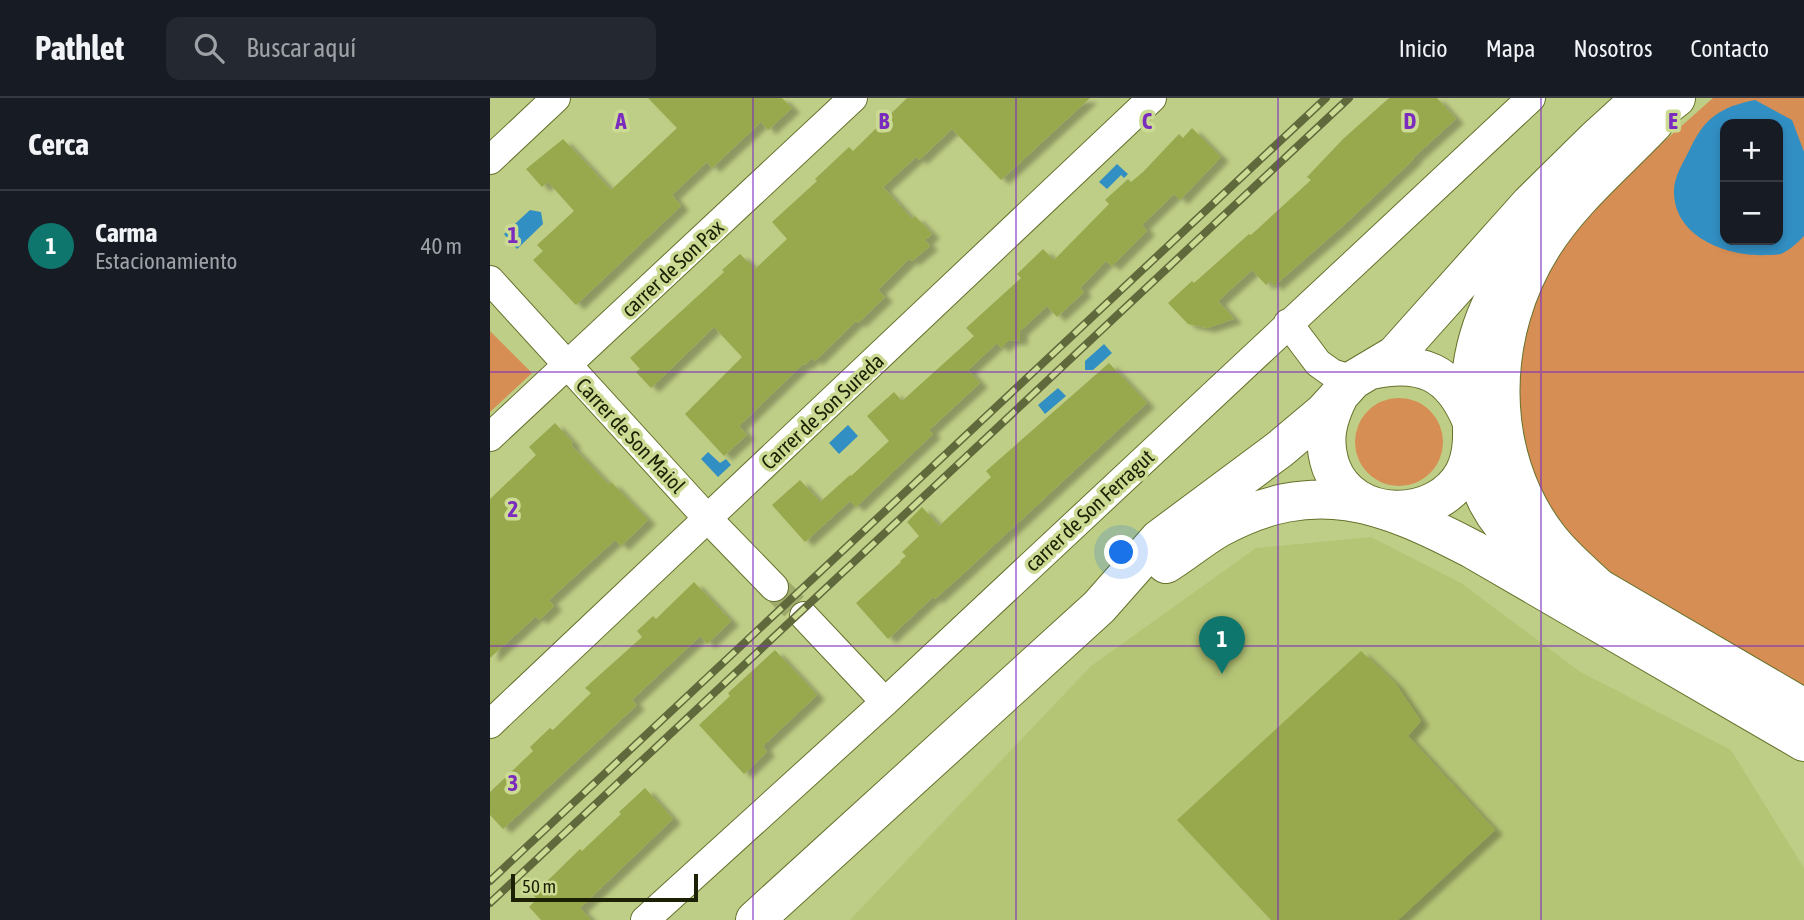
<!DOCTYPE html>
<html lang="es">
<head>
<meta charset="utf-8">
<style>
  :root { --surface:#171b24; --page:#242831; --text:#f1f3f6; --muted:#9ea1a6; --line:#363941; --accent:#0f766e }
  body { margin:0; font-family:"Asap Condensed",sans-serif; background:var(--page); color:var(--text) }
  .controls { position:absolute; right:21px; top:21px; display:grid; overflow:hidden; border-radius:14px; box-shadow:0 4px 10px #0003 }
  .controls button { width:63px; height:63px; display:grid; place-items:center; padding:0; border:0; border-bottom:2px solid var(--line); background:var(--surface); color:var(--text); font:35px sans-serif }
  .scale { position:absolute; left:21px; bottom:18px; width:187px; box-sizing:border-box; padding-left:7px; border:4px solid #1c2105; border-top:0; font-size:19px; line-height:24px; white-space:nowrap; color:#1c2105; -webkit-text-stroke:5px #ccdb93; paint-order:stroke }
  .you { position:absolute; left:632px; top:455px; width:24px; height:24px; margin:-18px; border:5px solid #fff; border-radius:50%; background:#1a73e8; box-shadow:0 0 0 10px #1a73e833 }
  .badge { display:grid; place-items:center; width:46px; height:46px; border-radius:50%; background:var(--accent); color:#fff; font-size:23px; font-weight:700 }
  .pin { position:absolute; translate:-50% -58px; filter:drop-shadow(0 2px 4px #0008) }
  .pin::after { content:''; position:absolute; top:37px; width:24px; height:21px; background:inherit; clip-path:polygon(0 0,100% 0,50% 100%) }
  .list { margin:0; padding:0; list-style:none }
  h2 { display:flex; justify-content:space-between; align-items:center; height:91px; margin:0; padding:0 28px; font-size:30px }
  h2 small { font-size:23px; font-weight:400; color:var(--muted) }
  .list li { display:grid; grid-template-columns:46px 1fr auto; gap:21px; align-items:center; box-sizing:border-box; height:112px; padding:0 28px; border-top:2px solid var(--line) }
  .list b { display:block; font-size:26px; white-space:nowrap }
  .list p { margin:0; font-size:23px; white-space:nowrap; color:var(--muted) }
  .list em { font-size:23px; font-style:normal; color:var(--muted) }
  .icon { flex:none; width:38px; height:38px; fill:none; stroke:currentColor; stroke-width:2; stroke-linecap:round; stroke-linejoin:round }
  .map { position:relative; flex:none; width:1314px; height:822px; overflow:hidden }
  header { display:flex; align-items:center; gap:42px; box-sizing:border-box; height:98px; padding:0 35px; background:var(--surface); border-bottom:2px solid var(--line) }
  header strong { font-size:33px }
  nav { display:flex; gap:38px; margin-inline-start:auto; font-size:24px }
  .search { width:490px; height:63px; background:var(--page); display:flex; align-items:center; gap:18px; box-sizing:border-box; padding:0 24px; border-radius:14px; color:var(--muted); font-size:26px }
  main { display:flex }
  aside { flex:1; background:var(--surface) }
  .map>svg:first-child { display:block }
  .built { fill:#b5c576 }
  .green { fill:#d68e54; fill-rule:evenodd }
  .water { fill:#328fc4; fill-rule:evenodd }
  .building { fill:#97a84e; filter:url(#shadow) }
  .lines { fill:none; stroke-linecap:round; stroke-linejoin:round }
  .minor-tunnel { stroke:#9eab6c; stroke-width:28; stroke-dasharray:28 14; stroke-linecap:butt }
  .minor-casing { stroke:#65722c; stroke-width:30 }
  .primary-casing { stroke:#65722c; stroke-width:40 }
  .minor { stroke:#fff; stroke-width:28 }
  .primary { stroke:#fff; stroke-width:38 }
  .rail-casing { stroke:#60693b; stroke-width:8 }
  .rail { stroke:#ccdb93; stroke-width:5; stroke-dasharray:16; stroke-linecap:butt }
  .grid { fill:none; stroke:#7b2cbf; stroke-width:2; stroke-opacity:0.55 }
  .labels { text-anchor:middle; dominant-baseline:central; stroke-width:7; stroke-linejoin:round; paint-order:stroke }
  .street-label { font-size:21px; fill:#1c2105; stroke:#ccdb93 }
  .grid-label { font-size:23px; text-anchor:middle; font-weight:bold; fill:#7b2cbf; stroke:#ccdb93; stroke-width:7; stroke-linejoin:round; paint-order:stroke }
</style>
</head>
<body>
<header>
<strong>Pathlet</strong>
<div class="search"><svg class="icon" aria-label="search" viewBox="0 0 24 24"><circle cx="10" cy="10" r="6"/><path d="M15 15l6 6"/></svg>Buscar aquí</div>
<nav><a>Inicio</a><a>Mapa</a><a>Nosotros</a><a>Contacto</a></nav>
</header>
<main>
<aside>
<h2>Cerca<small></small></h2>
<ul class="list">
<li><span class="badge">1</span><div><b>Carma</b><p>Estacionamiento</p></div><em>40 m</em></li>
</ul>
</aside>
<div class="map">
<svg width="1314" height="822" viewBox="0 0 1314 822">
  <defs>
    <filter id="shadow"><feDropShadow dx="8" dy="4.5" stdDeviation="2" flood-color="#0004"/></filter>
  </defs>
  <rect width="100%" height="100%" fill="#bfce86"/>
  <!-- built -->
  <path class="built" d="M881,439l90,46 118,88 152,79 73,118v52h-954l241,-254 165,-118z"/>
  <!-- green -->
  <path class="green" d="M1223,0h91v588l-181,-103 -58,-52 -16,-21 -30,-74 1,-98 22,-63 56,-75zM1235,26h53v116h-53z
    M0,233l42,42 -42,39z
    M865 344a44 44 0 1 1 88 0a44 44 0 1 1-88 0Z"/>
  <!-- water -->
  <path class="water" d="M1265,2l37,20 12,32v84c-6,6 -13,13 -21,17 -4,2 -10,2 -16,2 -37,2 -91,-16 -93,-61 -1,-16 9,-31 16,-45 15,-32 31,-42 65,-49zM1235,26h53v116h-53z
    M627,66l11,10 -4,4 -3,-3 -14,14 -8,-7z
    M40,112l11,2 2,12 -26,25 -13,-15z
    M614,246l8,9 -19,17h-8v-9z
    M568,290l8,8 -21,18 -7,-9z
    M358,327l10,11 -19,18 -10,-11z
    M218,354l12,11 6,-4 5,6 -13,12 -17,-18z"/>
  <!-- building -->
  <path class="building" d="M158,0h134l10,10 -24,22 -7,-8 -49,46 -5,-6 -35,33 9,11 -105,99 -43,-45 10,-9 -6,-6 37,-34 -26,-29 -6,5 -16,-18 37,-30 48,51 66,-62z
    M417,0h183l-89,82 -49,-51 -33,31 -3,-3 -33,30 29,32 3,-3 17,18 -7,6 5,6 -18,15 -3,-2 -31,31 7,7 -27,26 -2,-2 -41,40 -3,-3 -7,7 -2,-1 -64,62 8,9 -23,21 -39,-42 57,-57 -28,-30 -63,61 -15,-16 4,-3 -10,-11 94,-86 -2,-2 18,-16 15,15 32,-30 -15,-17 45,-41 -2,-2 34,-32 4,4z
    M899,0h48l19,21 -43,39 1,1 -70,66 -70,61 -4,-5 -4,4 -14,-15 -34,31 16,18 -27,9 -19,-4 -20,-21 24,-22 2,2 55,-49 2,1 60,-55 -4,-3 36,-38z
    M702,30l29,29 -41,43 -6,-6 -32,31 5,6 -35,35 -6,-5 -26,27 4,4 -27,25 -10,-11 -27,25v9l-12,1 -7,7 -4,-5 -29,27 12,13 -51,47 4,4 -77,73 -6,-6 -45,41 -33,-37 28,-25 20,22 30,-27 1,1 38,-35 -22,-25 27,-24 8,9 72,-65 -8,-8 55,-50 -4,-4 26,-25 11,11 55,-56 -4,-4 23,-21 3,3 12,-10 36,-38 4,4z
    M619,265l38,40 -183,170 -29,26 -2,-2 -45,42 -32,-36 45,-41 -1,-1 6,-5 -4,-4 17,-16 -12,-14 15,-15 17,19 52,-49 -5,-6z
    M65,325l18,20 -2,2 38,40 2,-3 37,38 -27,26 -6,-6 -66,60 5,6 -15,14 -3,-4 -46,42v-159l46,-44 -7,-8z
    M204,484l37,39 -24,23 -7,-8 -68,64 5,5 -134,124 -13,-14v-23l43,-41 -3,-4 20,-19 3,2 38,-37 -6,-5 57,-51 -5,-6 16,-15 3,3z
    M285,552l42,45 -54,51 4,6 -23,22 -45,-49 31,-29 -2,-3z
    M871,553l34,32 26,38 -13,15 87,94 -97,90h-127l-94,-100z
    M155,690l28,31 -93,89 11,12h-50l-12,-13 8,-8 -4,-4 47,-46 2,2 39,-37 -2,-2z"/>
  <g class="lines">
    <!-- minor-tunnel -->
    <path class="minor-tunnel" d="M284,489l30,29"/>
    <defs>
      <path id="minor" d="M0,62l66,-62
        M0,182l218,239 66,68
        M798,225l30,40 14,10 21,7
        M0,339l363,-339
        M314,518l81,86
        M0,626l662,-626
        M155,822l240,-218 646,-604"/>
      <path id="primary" d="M1137,38l49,-38
        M881,272c50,-11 80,2 100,50
        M849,298c-12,24 -17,44 -8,71 21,56 106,56 133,6 15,-30 4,-63 7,-95 5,-60 36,-110 73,-156
        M981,357c8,34 21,65 49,87l284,166
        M676,466c18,-11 34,-25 53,-36 96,-52 163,-26 253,21l332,193
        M1111,492c-18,-17 -38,-33 -53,-53 -64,-84 -61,-204 -5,-292 29,-46 74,-83 111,-122
        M265,822l344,-313 60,-68 121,-90 44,-37 29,-32 42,-25 135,-151 66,-65 45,-41"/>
    </defs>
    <!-- minor casing -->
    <use href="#minor" class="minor-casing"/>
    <!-- primary casing -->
    <use href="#primary" class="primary-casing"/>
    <!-- minor -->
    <use href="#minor" class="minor"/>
    <!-- primary -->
    <use href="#primary" class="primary"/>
    <defs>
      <path id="rail" d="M0,783l836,-783
        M0,805l859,-805"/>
    </defs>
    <!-- rail casing -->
    <use href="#rail" class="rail-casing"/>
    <!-- rail -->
    <use href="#rail" class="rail"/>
  </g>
  <!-- grid -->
  <path class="grid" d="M263,0v822M526,0v822M788,0v822M1051,0v822M0,274h1314M0,548h1314"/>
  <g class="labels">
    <!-- street labels -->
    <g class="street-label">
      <text transform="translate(182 170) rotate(-43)">carrer de Son Pax</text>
      <text transform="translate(332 313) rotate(-43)">Carrer de Son Sureda</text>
      <text transform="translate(141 337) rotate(47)">Carrer de Son Maiol</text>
      <text transform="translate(599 412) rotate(-43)">carrer de Son Ferragut</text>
    </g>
  </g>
  <g class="grid-label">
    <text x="131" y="31">A</text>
    <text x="394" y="31">B</text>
    <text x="657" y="31">C</text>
    <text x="920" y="31">D</text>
    <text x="1183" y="31">E</text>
    <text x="23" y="145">1</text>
    <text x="23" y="419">2</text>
    <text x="23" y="693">3</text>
  </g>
</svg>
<div class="controls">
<button>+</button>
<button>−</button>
</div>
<div class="scale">50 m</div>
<div class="you"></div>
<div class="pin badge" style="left:732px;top:576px">1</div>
</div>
</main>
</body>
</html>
